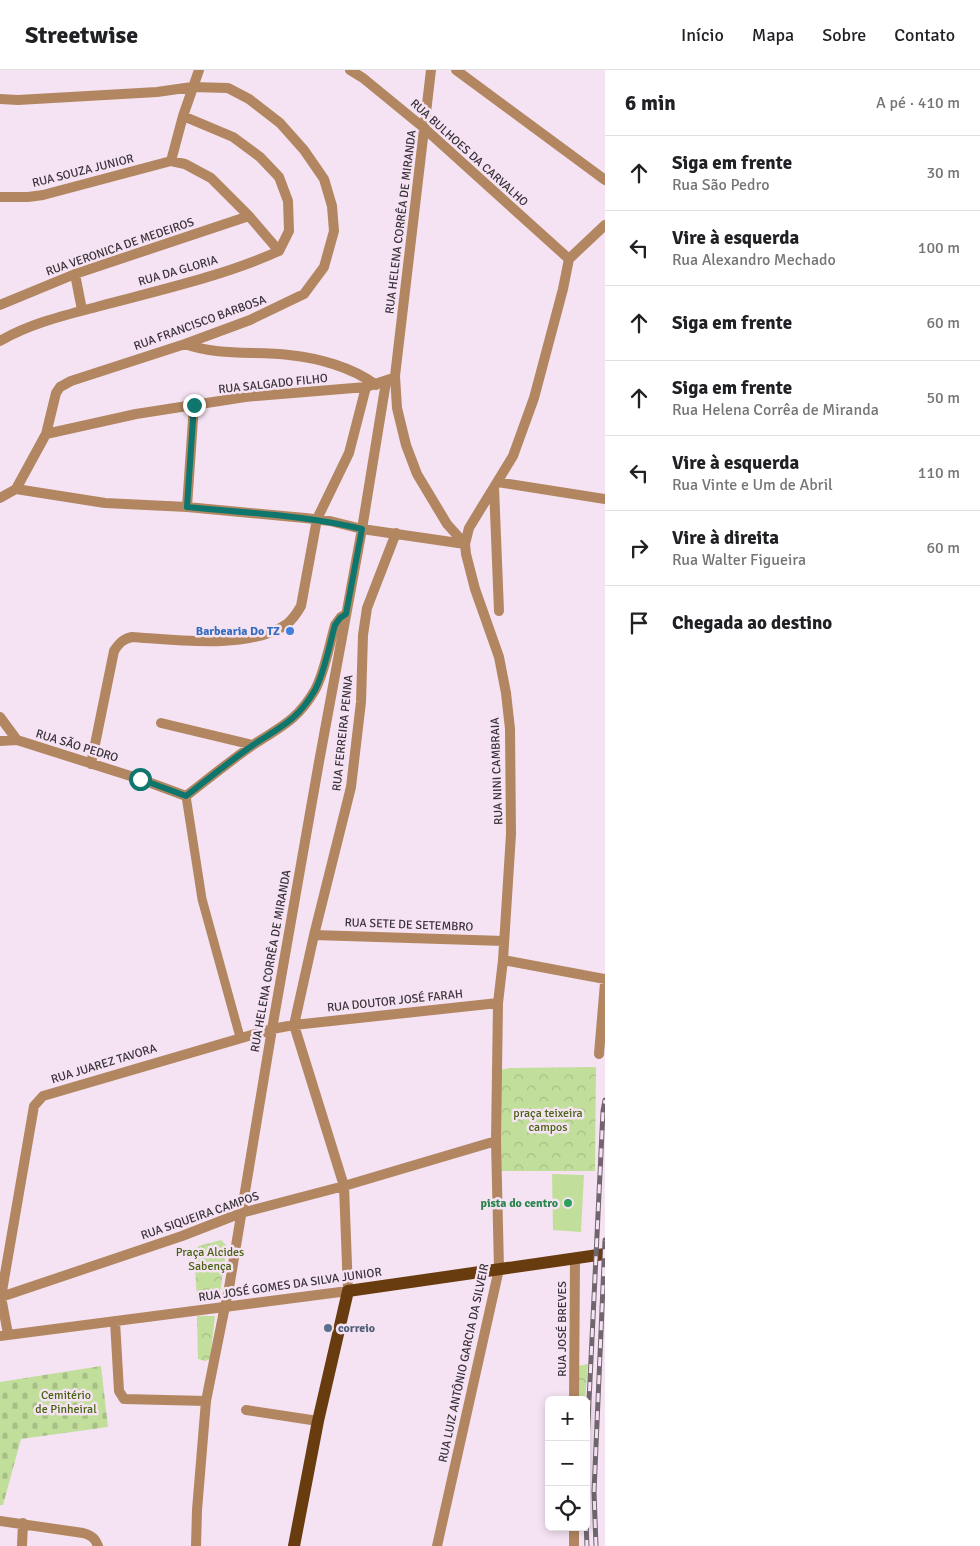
<!DOCTYPE html>
<html lang="pt">
<head>
<meta charset="utf-8">
<style>
  :root { --surface:#fff; --page:#f6f6f6; --text:#202124; --muted:#757577; --line:#e0e0e0 }
  body { margin:0; font-family:Signika,sans-serif; background:var(--page); color:var(--text) }
  .controls { position:absolute; right:15px; bottom:15px; display:grid; overflow:hidden; border-radius:8px; box-shadow:0 2px 8px #0003 }
  .controls button { width:45px; height:45px; display:grid; place-items:center; padding:0; border:0; border-bottom:1px solid var(--line); background:var(--surface); color:var(--text); font:25px sans-serif }
  .stop { position:absolute; width:15px; height:15px; margin:-11px; border:4px solid #0f766e; border-radius:50%; background:#fff }
  .stop.end { background:#0f766e; border-color:#fff; box-shadow:0 1px 5px #0008 }
  .list { margin:0; padding:0; list-style:none }
  h2 { display:flex; justify-content:space-between; align-items:center; height:65px; margin:0; padding:0 20px; font-size:21px }
  h2 small { font-size:16px; font-weight:400; color:var(--muted) }
  .list li { display:grid; grid-template-columns:32px 1fr auto; gap:15px; align-items:center; box-sizing:border-box; height:75px; padding:0 20px; border-top:1px solid var(--line) }
  .list b { display:block; font-size:19px; white-space:nowrap }
  .list p { margin:0; font-size:16px; white-space:nowrap; color:var(--muted) }
  .list em { font-size:16px; font-style:normal; color:var(--muted) }
  .icon { flex:none; width:28px; height:28px; fill:none; stroke:currentColor; stroke-width:2; stroke-linecap:round; stroke-linejoin:round }
  .map { position:relative; flex:none; width:605px; height:1476px; overflow:hidden }
  header { display:flex; align-items:center; gap:30px; box-sizing:border-box; height:70px; padding:0 25px; background:var(--surface); border-bottom:1px solid var(--line) }
  header strong { font-size:24px }
  nav { display:flex; gap:28px; margin-inline-start:auto; font-size:18px }
  main { display:flex }
  aside { flex:1; background:var(--surface) }
  .map>svg:first-child { display:block }
  .forest { fill:url(#forest-crowns) }
  .cemetery { fill:url(#cemetery-stones) }
  .pitch { fill:#c2de9b }
  .lines { fill:none; stroke-linecap:round; stroke-linejoin:round }
  .pedestrian { stroke:#b28661; stroke-width:9 }
  .minor { stroke:#b28661; stroke-width:10 }
  .primary { stroke:#683c0f; stroke-width:12 }
  .rail-casing { stroke:#71666f; stroke-width:5 }
  .rail { stroke:#f5e3f3; stroke-width:3; stroke-dasharray:9; stroke-linecap:butt }
  .minor-bridge { stroke:#b28661; stroke-width:10 }
  .route { stroke:#0f766e; stroke-width:6 }
  .shop-dot { fill:#3f7fe0; stroke:#f5e3f3; stroke-width:2 }
  .leisure-dot { fill:#2e9e5b; stroke:#f5e3f3; stroke-width:2 }
  .service-dot { fill:#5c6f8a; stroke:#f5e3f3; stroke-width:2 }
  .labels { text-anchor:middle; dominant-baseline:central; stroke-width:5; stroke-linejoin:round; paint-order:stroke }
  .street-label { font-size:12px; fill:#393238; stroke:#f5e3f3 }
  .shop-label { font-size:12px; font-weight:bold; fill:#366cbe; stroke:#f5e3f3; text-anchor:end }
  .park-label { font-size:12px; fill:#486212; stroke:#f5e3f3 }
  .leisure-label { font-size:12px; font-weight:bold; fill:#27864d; stroke:#f5e3f3; text-anchor:end }
  .service-label { font-size:12px; font-weight:bold; fill:#4e5e75; stroke:#f5e3f3; text-anchor:start }
</style>
</head>
<body>
<header>
<strong>Streetwise</strong>
<nav><a>Início</a><a>Mapa</a><a>Sobre</a><a>Contato</a></nav>
</header>
<main>
<div class="map">
<svg width="605" height="1476" viewBox="0 0 605 1476">
  <defs>
    <pattern id="forest-crowns" width="20" height="18" patternUnits="userSpaceOnUse" patternTransform="scale(1.25)"><rect width="20" height="18" fill="#c2de9b"/><path d="M2 6a3 3 0 1 1 6 0M12 15a3 3 0 1 1 6 0" fill="none" stroke="#a7bf86"/></pattern>
    <pattern id="cemetery-stones" width="16" height="16" patternUnits="userSpaceOnUse" patternTransform="scale(1.25)"><rect width="16" height="16" fill="#c2de9b"/><path d="M2 7V4a2 2 0 0 1 4 0v3zM10 15v-3a2 2 0 0 1 4 0v3z" fill="#a7bf86"/></pattern>
  </defs>
  <rect width="100%" height="100%" fill="#f5e3f3"/>
  <!-- forest -->
  <path class="forest" d="M596,997l-1,104h-94l-1,-101 10,-2z
    M221,1170l6,6 -8,53h-22l-3,-48 5,-5z
    M197,1246h18l-5,43 -5,2 -7,-2z
    M588,1294l-3,36h-7v-34z"/>
  <!-- cemetery -->
  <path class="cemetery" d="M101,1296l7,61 -87,12 -18,66h-3v-123z"/>
  <!-- pitch -->
  <path class="pitch" d="M552,1104l32,1 -3,57 -28,-2z"/>
  <g class="lines">
    <!-- pedestrian -->
    <path class="pedestrian" d="M186,726l16,103 38,138"/>
    <!-- minor -->
    <path class="minor" d="M350,0l13,8 61,50 145,131
      M431,0l-36,306 2,32 9,37 11,29 30,50 18,20
      M456,0l149,110
      M0,29l18,1 139,-8 35,-5 36,1 21,11 31,24 24,27 20,29 8,27 2,25 -10,36 -20,27 -54,26 -65,24 -114,37 -11,6 -4,6 -10,41 -30,55
      M183,46l50,21 27,20 19,20 9,24 1,30 -10,20
      M171,91l12,-45 16,-46
      M0,127h28l15,-2 128,-34 14,3 26,14 38,38 30,35
      M75,204l7,36
      M0,235l75,-31 174,-58
      M0,271c31,-18 66,-26 100,-35 60,-16 123,-30 179,-55
      M185,274c33,12 70,7 104,11 29,3 63,12 87,30
      M46,364l90,-20 109,-17 121,-10 24,-8
      M497,412l108,17
      M494,417l5,124
      M16,419l89,14 82,4 118,11 25,3 32,8 103,15
      M0,428l16,-9
      M187,437l7,-102
      M0,647l17,23 123,39 46,17c22,-17 44,-35 67,-51 27,-18 44,-24 62,-55 10,-19 14,-44 20,-65l6,-8 5,-3
      M161,653l92,22
      M0,671l17,-1
      M91,694l23,-113c5,-8 9,-12 18,-14 44,3 117,13 155,-13 6,-5 10,-11 14,-18l16,-87 32,-66 17,-66
      M314,865l190,6
      M503,890l102,19
      M599,984l6,-71
      M229,1218l43,-259 47,-267 43,-233 24,-147
      M1,1227l181,-61 59,-23 103,-27 152,-45
      M115,1251l4,70 5,8 82,2
      M8,1264l-7,-37 33,-191 9,-10 229,-67 22,-4 204,-22
      M0,1266l348,-45 -4,-105 -50,-161 20,-90 37,-148 10,-85 2,-67 4,-27 29,-75
      M574,1330l1,-142
      M246,1340l72,11
      M0,1451l83,12c8,2 12,5 15,13
      M22,1476l1,-23
      M196,1476l1,-36 9,-109 17,-85
      M437,1476l62,-277 -3,-128 2,-138 5,-43 8,-126 -1,-105 -4,-36 -7,-36 -24,-68 -9,-35 -1,-10 4,-16 44,-72 21,-58 29,-109 6,-30 36,-34
      M574,1476v-19"/>
    <!-- primary -->
    <path class="primary" d="M294,1476l24,-125 30,-130 257,-37"/>
    <defs>
      <path id="rail" d="M586,1393l17,-352 2,-11
        M586,1452l1,24
        M596,1476l-2,-54 11,-252"/>
    </defs>
    <!-- rail casing -->
    <use href="#rail" class="rail-casing"/>
    <!-- rail -->
    <use href="#rail" class="rail"/>
    <!-- minor-bridge -->
    <path class="minor-bridge" d="M223,1246l6,-28"/>
  </g>
  <g class="lines">
    <!-- route -->
    <path class="route" d="M140,709l46,17c22,-17 44,-35 67,-51 27,-18 44,-24 62,-55 10,-19 14,-44 20,-65l5,-7 6,-4 16,-85c-57,-14 -116,-16 -175,-22l7,-102"/>
  </g>
  <!-- markers -->
  <circle class="shop-dot" cx="290" cy="561" r="5"/>
  <circle class="leisure-dot" cx="568" cy="1133" r="5"/>
  <circle class="service-dot" cx="328" cy="1258" r="5"/>
  <g class="labels">
    <!-- street labels -->
    <g class="street-label">
      <text transform="translate(469 83) rotate(42)">RUA BULHOES DA CARVALHO</text>
      <text transform="translate(83 101) rotate(-14)">RUA SOUZA JUNIOR</text>
      <text transform="translate(401 152) rotate(-83)">RUA HELENA CORRÊA DE MIRANDA</text>
      <text transform="translate(120 177) rotate(-19)">RUA VERONICA DE MEDEIROS</text>
      <text transform="translate(178 201) rotate(-16)">RUA DA GLORIA</text>
      <text transform="translate(200 253) rotate(-20)">RUA FRANCISCO BARBOSA</text>
      <text transform="translate(273 314) rotate(-6)">RUA SALGADO FILHO</text>
      <text transform="translate(343 663) rotate(-84)">RUA FERREIRA PENNA</text>
      <text transform="translate(77 676) rotate(17)">RUA SÃO PEDRO</text>
      <text transform="translate(497 701) rotate(-92)">RUA NINI CAMBRAIA</text>
      <text transform="translate(409 855) rotate(2)">RUA SETE DE SETEMBRO</text>
      <text transform="translate(271 891) rotate(-80)">RUA HELENA CORRÊA DE MIRANDA</text>
      <text transform="translate(395 931) rotate(-6)">RUA DOUTOR JOSÉ FARAH</text>
      <text transform="translate(104 994) rotate(-17)">RUA JUAREZ TAVORA</text>
      <text transform="translate(200 1146) rotate(-19)">RUA SIQUEIRA CAMPOS</text>
      <text transform="translate(290 1215) rotate(-8)">RUA JOSÉ GOMES DA SILVA JUNIOR</text>
      <text transform="translate(562 1259) rotate(-90)">RUA JOSÉ BREVES</text>
      <text transform="translate(464 1293) rotate(-78)">RUA LUIZ ANTÔNIO GARCIA DA SILVEIR</text>
    </g>
    <!-- shop labels -->
    <g class="shop-label">
      <text x="280" y="561">Barbearia Do TZ</text>
    </g>
    <!-- park labels -->
    <g class="park-label">
      <text x="548" y="1043">praça teixeira<tspan x="548" dy="14">campos</tspan></text>
      <text x="210" y="1182">Praça Alcides<tspan x="210" dy="14">Sabença</tspan></text>
      <text x="66" y="1325">Cemitério<tspan x="66" dy="14">de Pinheiral</tspan></text>
    </g>
    <!-- leisure labels -->
    <g class="leisure-label">
      <text x="558" y="1133">pista do centro</text>
    </g>
    <!-- service labels -->
    <g class="service-label">
      <text x="338" y="1258">correio</text>
    </g>
  </g>
</svg>
<div class="controls">
<button>+</button>
<button>−</button>
<button><svg class="icon" aria-label="locate" viewBox="0 0 24 24"><circle cx="12" cy="12" r="6"/><path d="M12 2v4M12 18v4M2 12h4M18 12h4"/></svg></button>
</div>
<div class="stop" style="left:140px;top:709px"></div>
<div class="stop end" style="left:194px;top:335px"></div>
</div>
<aside>
<h2>6 min<small>A pé · 410 m</small></h2>
<ul class="list">
<li><svg class="icon" aria-label="ahead" viewBox="0 0 24 24"><path d="M12 20V5M6 11l6-6 6 6"/></svg><div><b>Siga em frente</b><p>Rua São Pedro</p></div><em>30 m</em></li>
<li><svg class="icon" aria-label="left" viewBox="0 0 24 24"><path d="M17 20v-9H6M10 6l-5 5 5 5"/></svg><div><b>Vire à esquerda</b><p>Rua Alexandro Mechado</p></div><em>100 m</em></li>
<li><svg class="icon" aria-label="ahead" viewBox="0 0 24 24"><path d="M12 20V5M6 11l6-6 6 6"/></svg><div><b>Siga em frente</b></div><em>60 m</em></li>
<li><svg class="icon" aria-label="ahead" viewBox="0 0 24 24"><path d="M12 20V5M6 11l6-6 6 6"/></svg><div><b>Siga em frente</b><p>Rua Helena Corrêa de Miranda</p></div><em>50 m</em></li>
<li><svg class="icon" aria-label="left" viewBox="0 0 24 24"><path d="M17 20v-9H6M10 6l-5 5 5 5"/></svg><div><b>Vire à esquerda</b><p>Rua Vinte e Um de Abril</p></div><em>110 m</em></li>
<li><svg class="icon" aria-label="right" viewBox="0 0 24 24"><path d="M7 20v-9h11M14 6l5 5-5 5"/></svg><div><b>Vire à direita</b><p>Rua Walter Figueira</p></div><em>60 m</em></li>
<li><svg class="icon" aria-label="arrive" viewBox="0 0 24 24"><path d="M6 21V4h12l-3 4 3 4H6"/></svg><div><b>Chegada ao destino</b></div></li>
</ul>
</aside>
</main>
</body>
</html>
